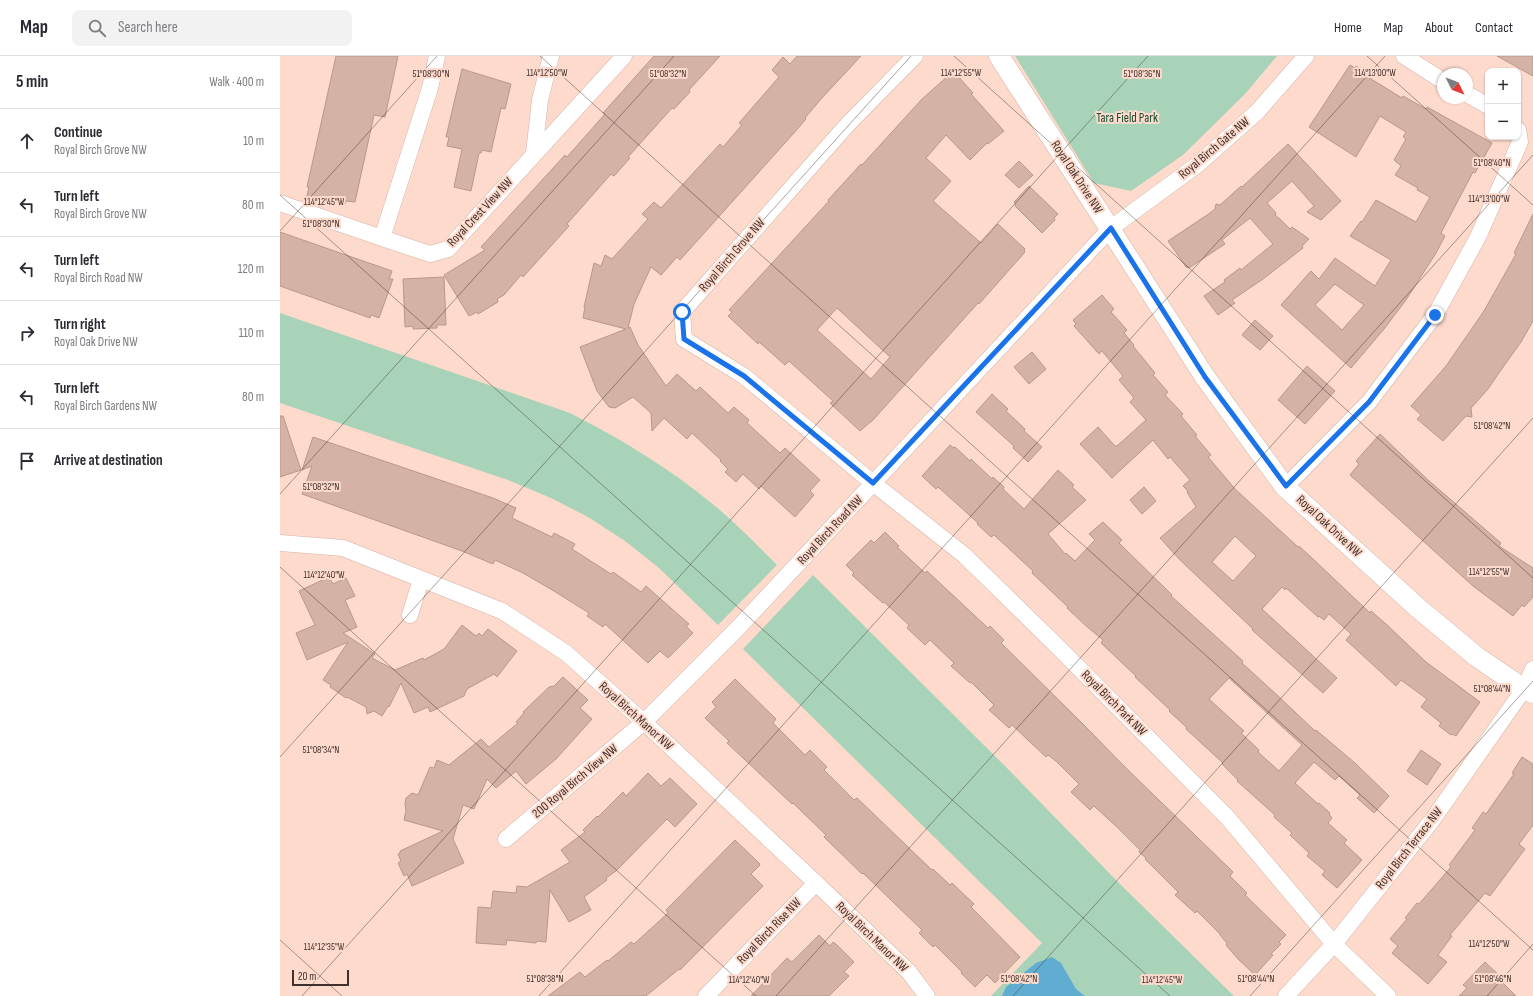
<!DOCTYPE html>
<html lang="en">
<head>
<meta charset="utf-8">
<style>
  :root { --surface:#fff; --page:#f2f2f3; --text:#2b2b33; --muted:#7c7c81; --line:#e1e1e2 }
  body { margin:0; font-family:"Sofia Sans Condensed",sans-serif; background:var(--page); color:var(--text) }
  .controls { position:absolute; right:12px; top:12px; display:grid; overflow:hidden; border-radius:8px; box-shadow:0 1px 3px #0004 }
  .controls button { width:36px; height:36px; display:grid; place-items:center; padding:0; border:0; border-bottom:1px solid var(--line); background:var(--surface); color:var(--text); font:20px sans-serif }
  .compass { position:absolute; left:1157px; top:12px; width:36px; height:36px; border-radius:50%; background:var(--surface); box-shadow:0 1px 3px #0004; rotate:132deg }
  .scale { position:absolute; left:12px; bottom:10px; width:57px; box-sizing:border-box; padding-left:4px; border:2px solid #3f312c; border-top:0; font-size:11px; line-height:14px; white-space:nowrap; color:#3f312c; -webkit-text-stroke:3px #fedacc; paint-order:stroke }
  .stop { position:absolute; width:12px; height:12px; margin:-9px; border:3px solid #1a73e8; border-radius:50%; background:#fff }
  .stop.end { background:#1a73e8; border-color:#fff; box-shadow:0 1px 4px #0008 }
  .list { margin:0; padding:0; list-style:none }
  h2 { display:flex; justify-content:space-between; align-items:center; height:52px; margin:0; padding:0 16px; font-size:17px }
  h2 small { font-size:13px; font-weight:400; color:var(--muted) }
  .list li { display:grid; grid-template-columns:26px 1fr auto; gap:12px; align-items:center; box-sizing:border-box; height:64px; padding:0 16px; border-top:1px solid var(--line) }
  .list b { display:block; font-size:15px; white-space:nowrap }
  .list p { margin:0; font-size:13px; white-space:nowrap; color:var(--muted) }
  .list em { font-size:13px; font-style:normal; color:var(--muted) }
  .icon { flex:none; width:22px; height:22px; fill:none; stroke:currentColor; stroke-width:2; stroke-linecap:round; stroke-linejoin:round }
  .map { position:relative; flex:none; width:1253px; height:940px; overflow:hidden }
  header { display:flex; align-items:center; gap:24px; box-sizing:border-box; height:56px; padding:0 20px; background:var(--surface); border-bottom:1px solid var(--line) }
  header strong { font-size:19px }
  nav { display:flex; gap:22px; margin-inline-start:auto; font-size:14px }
  .search { width:280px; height:36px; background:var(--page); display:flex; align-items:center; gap:10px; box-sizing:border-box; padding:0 14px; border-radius:8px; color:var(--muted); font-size:15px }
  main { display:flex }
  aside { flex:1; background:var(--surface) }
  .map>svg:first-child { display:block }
  .green { fill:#a9d3b8 }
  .water { fill:#61add2 }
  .building { fill:#d4b2a5; stroke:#b9978a; fill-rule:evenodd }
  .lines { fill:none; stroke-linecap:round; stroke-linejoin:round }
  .minor-casing { stroke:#d5b2a5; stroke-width:17 }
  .tertiary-casing { stroke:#d5b2a5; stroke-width:21 }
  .minor { stroke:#fff; stroke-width:16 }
  .tertiary { stroke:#fff; stroke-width:20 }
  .route { stroke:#1a73e8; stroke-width:5 }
  .ticks { fill:none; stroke:#3f312c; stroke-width:1; stroke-opacity:0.45 }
  .labels { text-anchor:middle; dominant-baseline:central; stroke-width:4; stroke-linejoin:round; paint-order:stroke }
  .park-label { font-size:13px; fill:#13492d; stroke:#fedacc }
  .street-label { font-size:13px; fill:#3f312c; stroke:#fedacc }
  .ticks-label { font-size:10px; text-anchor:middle; fill:#3f312c; stroke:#fedacc; stroke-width:4; stroke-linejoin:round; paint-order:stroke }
</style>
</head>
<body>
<header>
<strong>Map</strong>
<div class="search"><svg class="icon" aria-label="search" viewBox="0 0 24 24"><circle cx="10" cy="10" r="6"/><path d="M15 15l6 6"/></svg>Search here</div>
<nav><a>Home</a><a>Map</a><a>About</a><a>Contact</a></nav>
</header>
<main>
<aside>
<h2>5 min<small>Walk · 400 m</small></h2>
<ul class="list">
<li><svg class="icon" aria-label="ahead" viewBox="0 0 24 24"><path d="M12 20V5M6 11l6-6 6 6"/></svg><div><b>Continue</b><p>Royal Birch Grove NW</p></div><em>10 m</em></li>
<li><svg class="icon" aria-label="left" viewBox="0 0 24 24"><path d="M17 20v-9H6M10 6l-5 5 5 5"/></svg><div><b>Turn left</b><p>Royal Birch Grove NW</p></div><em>80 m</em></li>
<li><svg class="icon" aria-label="left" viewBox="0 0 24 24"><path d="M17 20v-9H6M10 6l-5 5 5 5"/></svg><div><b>Turn left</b><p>Royal Birch Road NW</p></div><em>120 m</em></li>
<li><svg class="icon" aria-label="right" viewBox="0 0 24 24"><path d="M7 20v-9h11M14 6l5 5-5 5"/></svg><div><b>Turn right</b><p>Royal Oak Drive NW</p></div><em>110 m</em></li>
<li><svg class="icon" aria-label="left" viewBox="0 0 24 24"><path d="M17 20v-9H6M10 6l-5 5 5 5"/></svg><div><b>Turn left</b><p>Royal Birch Gardens NW</p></div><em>80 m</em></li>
<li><svg class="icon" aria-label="arrive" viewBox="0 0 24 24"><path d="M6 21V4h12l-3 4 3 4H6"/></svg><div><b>Arrive at destination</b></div></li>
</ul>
</aside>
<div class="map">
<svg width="1253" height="940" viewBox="0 0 1253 940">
  <rect width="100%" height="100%" fill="#fedacc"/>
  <!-- green -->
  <path class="green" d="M735,0h262l-32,38 -62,61 -52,36 -37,-8z
    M0,257l290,100c51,26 101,56 145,93 22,18 42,39 62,59l-59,60 -59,-57 -34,-27 -37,-24 -37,-19 -43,-18 -228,-77z
    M533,519l196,195 108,111 117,115h-243l51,-53 -299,-294z"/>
  <!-- water -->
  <path class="water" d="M772,901l9,6 15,26 9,7h-83l4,-9 30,-24z"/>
  <!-- building -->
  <path class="building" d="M56,0h62l-13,61 -11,-2 -19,87 -9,-1 -1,3 -38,-8 2,-9h-2z
    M374,0h66l-31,34 1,2 -16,17 -2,-1 -44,49 2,1 -16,18 -3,-2 -44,50 2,2 -46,51 -2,-2 -17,20 -7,4 1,3 -20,12 -1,-2 -8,4 -25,-41 41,-25 -4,-3 84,-92 2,2 38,-43 -2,-1z
    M517,0h64l-40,43 -16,19 1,1 -13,15 -113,126 -3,-3 -16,18 -10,-8 -17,37 -6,24 2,-1 8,18 28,41 11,-12 19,17 4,-4 28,26 6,-6 15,13 -2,3 33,30 5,-5 35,32 -10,11 4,4 -19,22 -34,-31 -2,3 -16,-15 -7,8 -11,-10 3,-3 -8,-8 1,-1 -29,-27 -5,6 -23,-21 -12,13 -1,-18 -18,-16 -18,11 -6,-1 -12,-16 -17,-44 46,-18 -43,-11 2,-11h-1l10,-44 7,3 4,-11 7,4 36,-40 -6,-5 12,-12 7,6 59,-64 3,3 19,-22 -3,-2 40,-46 -7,-7 11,-13 7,7z
    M1217,0h36v20z
    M1070,9l5,3 1,-2 13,9 -1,2 34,21 1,-2 23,13 1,-2 65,36 -17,30 -2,-1 -32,61 4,3 -9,17 -30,47 -22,29 -33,39 -70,-63 30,-34 8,8 16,-21 40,28 16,-26 -41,-24 11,-15 1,1 14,-22 40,22 14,-25 -13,-7 1,-2 -23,-13 6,-9 -7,-6 12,-21 -3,-2 3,-5 -26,-16 -24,41 -47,-30zM1055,228l29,21 -22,25 -27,-25z
    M182,13l49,15 -6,25 -4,-1 -10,44 -9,-2 -1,3h-2l-8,38 -17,-4 8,-38 -15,-3 2,-9h-3z
    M676,18l17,19 -2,1 33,37 -16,13 -1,-1 -17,17 -24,-25 -20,23 25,23 -18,20 48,42 17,-19 27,25 -1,2 1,1 -46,52 -1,-1 -105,117 -13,11 -30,-28 3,-2 -44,-40 -4,4 -26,-23 -1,2 -30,-28 4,-4 -3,-2 100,-109 -1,-1 33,-36 1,1 60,-66 27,-24 2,3zM557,252l53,49 -19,22 -54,-49z
    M1008,88l53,57 -20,19 -14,-8 7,-6 -22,-25 -25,22 9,10 -1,2 6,5 9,9 2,-2 17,12 -7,7 1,2 -40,31 -31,21 3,3 -17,12 -14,-19 21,-14 -1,-2 16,-12 1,2 32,-26 -23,-26 -28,22 3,4 -36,24 -3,-1 -18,-26 42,-28 5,-4 1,-5 4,1 21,-19 1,1z
    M739,105l14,14 -14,13 -14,-13z
    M749,130l29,28 -4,4 1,2 -13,13 -27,-27 1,-2 -2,-2z
    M1253,158v107l-12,21 -20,28 -13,19 -17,19 1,9 -6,-1 -23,25 -26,-22 4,-4 -10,-9 35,-40 38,-55 32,-57 -2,-1z
    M0,176l112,39 -3,8h4l-14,39 -8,-3 -1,3 -90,-32z
    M164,221l2,48h-9v3l-24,1v-3l-8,1 -2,-48z
    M822,239l12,14 -3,3 16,18 -3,3 10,12 -1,1 22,27 -2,2 15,17 -3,3 18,19 -2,2 16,19 -2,1 16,19 -3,2 27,32 63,58 1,-1 14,13 57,54 1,-2 15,13 40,38 54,40 -24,34 -4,-2 -1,1 -12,-9 2,-3 -20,-16 6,-8 -26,-19 -5,6 -50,-46 5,-6 -22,-20 -5,6 -5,-4 -1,1 -32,-29 -1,2 -3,-3 -20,22 75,69 -14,15 -71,-63 1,-1 -74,-70 -19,-21 36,-31 -9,-15 1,-1 -5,-5 7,-6 -20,-23 -2,2 -15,-19 -41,38 -32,-34 18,-17 17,19h2l29,-26 -16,-18 4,-4 -15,-18 4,-4 -21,-25 -3,3 -25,-28 2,-2 -3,-4zM955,480l21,20 -23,25 -21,-19z
    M975,264l18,16 -13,14 -18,-15z
    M752,296l14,17 -17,15 -15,-17z
    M1027,310l28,25 -30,33 -27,-24z
    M712,338l16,15 -2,2 19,18 -1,2 18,16 -14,15 -15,-14 1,-2 -38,-34z
    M0,360h3l18,54 -21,7z
    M1100,378l48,46 73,63 -2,3 34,22v29l-9,10 -2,-2 -9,11 -40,-30 -123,-111 9,-11 -3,-3z
    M33,381l180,61 23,10 -4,10 40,19 2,-4 21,11 -3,5 39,25 2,-2 28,20 5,-6 43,38 -3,2 7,7 -25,25 -8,-7 -12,12 -43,-39 -2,3 -16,-11 2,-3 -35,-22 -31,-18 -28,-13 -2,4 -31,-13 -160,-57 10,-28 -10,4z
    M670,389l4,3 1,-1 15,14 1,-2 21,20 1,-2 11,10 -1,2 21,20 34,-39 16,15 -2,2 14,13 -38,34 17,20 1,-1 9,8 20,-21 -6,-6 14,-12 19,18 -3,3 53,52 -1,1 72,65 -1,2 35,32 38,36 1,-1 39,33 34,33 -15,17 -17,-15 3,-3 -21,-19 -4,4 -21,-18 -19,21 23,21 1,-1 11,10 -1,1 3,4 -4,5 19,17 -3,3 18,17 -25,28 -15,-13 3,-4 -18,-15 2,-3 -19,-18 2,-2 -18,-16 1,-2 -38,-34 1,-1 -16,-16 1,-1 -37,-34 1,-1 -18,-17 1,-1 -35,-33 1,-1 -35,-33 2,-3 -18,-15 -18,-17 1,-1 -36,-34 1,-2 -28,-26 -11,-10 -3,2 -14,-13 1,-1 -22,-20 -18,-16 -2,2 -14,-13zM949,622l73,67 -23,26 -21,-19 1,-2 -18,-17 3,-2 -35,-32z
    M864,431l12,14 -14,13 -12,-14z
    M605,476l14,14 -2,1 28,26 2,-2 61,57 2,-2 14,14 -3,3 83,82 40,41 109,106 -3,4 17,17 -2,2 41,40 -7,7 2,2 -10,10 2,1 -18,20 -17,-16 -12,-14 1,-2 -7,-8v-1l-23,-23 -2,2 -20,-18 3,-3 -33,-33 1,-1 -7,-6 1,-2 -21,-21 -25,-23 -4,4 -19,-18 8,-8 -22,-22 -9,-7 -2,2 -34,-32 -3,3 -20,-18 5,-5 -23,-23 -1,1 -19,-17 3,-3 -24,-23 -5,5 -18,-17 2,-3 -25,-23 -1,1 -8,-7 -23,-21 2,-2 -8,-8 25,-25 3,3z
    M49,521l4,7 13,-6 9,18 -10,4 12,27 -14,6 32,21 -3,4 23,12 28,-12 1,2 20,-11 18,-24 14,11 3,-3 3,3 6,-7 29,22 -20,26 -3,-3 -27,15 -3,7 -34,16 -2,-5 -14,6 -13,-30 -12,24 -1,-1 -6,10 -8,-5 -7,3 -1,-7 -19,-10 -1,1 -16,-11 1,-2 -8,-5 25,-38 -41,18 -11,-27 19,-8 -16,-34z
    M283,621l25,23 -8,8 12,11 -36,40 -30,25 -10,-13 -20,17 -9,-9 -13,30 -11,-4 -10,34 11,24 -52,23 -5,-12 -3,2 -6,-13 3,-2 -3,-7 2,-1v-2l43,-20 -39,-11 2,-9 -1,-7 1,-6 6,-5 6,2 12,-28 4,1 3,-8 12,5 32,-26 8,8 29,-24 -2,-1 8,-9 -1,-1 26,-25 5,-1z
    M455,623l41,40 -3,4 32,32 5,-5 17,17 -3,3 30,30 3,-2 75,72 1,-1 17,16 2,-2 22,21 -3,3 49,50 -25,26 -8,-8 -12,12 -14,-14 1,-1 -27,-27 -2,2 -14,-14 3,-3 -59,-57 -1,1 -38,-37 2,-2 -33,-32 -1,1 -65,-61 2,-2 -24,-23 11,-11 -4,-5z
    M1141,694l20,14 -14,21 -20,-14z
    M1242,701l11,7v61l-14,19 6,5 -35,47 -5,-3 -35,42 2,1 -14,19 9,7 -19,22 -36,-31 6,-7 -8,-7 17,-20 -2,-1 12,-15 2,1 32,-37 -2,-2 26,-35 -3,-2 11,-16 3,2 28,-40 -2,-1z
    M368,717l13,13 9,-8 27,26 -22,23 -8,-8 -51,52 -10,7 1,2 -23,17 7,13 -22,12 -19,-32 -4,52 -9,-1 -1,2 -29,-3 -1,5 -30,-2 2,-36 13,1 2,-17 23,2 1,-7 10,1 43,-25 -9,-12 24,-18 -2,-2 14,-14 1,1 25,-25 3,4z
    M455,784l24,23 1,2 -9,9 12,12 -83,84 -1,-1 -33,27h-98l32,-24 5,5 22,-17 1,1 23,-19 3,2 34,-31 -2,-3z
    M539,879l11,11 3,-4 4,3 17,17 -10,10 5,4 -20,20h-78l36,-38 5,4z
    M1205,906l18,17 -2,2 15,15h-57l8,-8 -4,-3z"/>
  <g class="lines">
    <defs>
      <path id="minor" d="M157,0l-7,32 -48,150 48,16 18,-5 176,-193
        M635,0l-67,68 -166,188 2,27 60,37 129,107 91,72 94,92 169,170 107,127 -48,52
        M1124,0l39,25
        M1187,38l21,12
        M254,97l6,-53 11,-44
        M0,147l102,35
        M1005,431l84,-85 66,-87 43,-78 42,-95 -2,-12
        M0,487l63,5 159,63 64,42 78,69 172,161 93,89 18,24
        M130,559l11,-36
        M226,783l138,-117 93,-93 374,-401 86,-63 60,-53 49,-56
        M426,940l110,-113
        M1108,940l-54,-52 99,-125 91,-130 9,-20"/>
      <path id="tertiary" d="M719,0l206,321 80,110 133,121 59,49 47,32 9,4"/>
    </defs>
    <!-- minor casing -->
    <use href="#minor" class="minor-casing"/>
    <!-- tertiary casing -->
    <use href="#tertiary" class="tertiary-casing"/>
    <!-- minor -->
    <use href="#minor" class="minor"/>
    <!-- tertiary -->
    <use href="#tertiary" class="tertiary"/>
  </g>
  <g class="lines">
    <!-- route -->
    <path class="route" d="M402,256l2,27 60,37 129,107 238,-255 94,149 81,109 83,-84 66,-87"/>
  </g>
  <!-- ticks -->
  <path class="ticks" d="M260,0l993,894M674,0l579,522M1087,0l166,149M0,139l890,801M0,175l157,-175M0,438l394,-438M0,511l476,429M0,701l631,-701M0,884l62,56M22,940l846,-940M259,940l846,-940M496,940l757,-841M733,940l520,-578M970,940l283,-315M1207,940l46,-52"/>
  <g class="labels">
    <!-- park labels -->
    <g class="park-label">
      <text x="847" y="62">Tara Field Park</text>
    </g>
    <!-- street labels -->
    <g class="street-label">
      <text transform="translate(934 92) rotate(-40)">Royal Birch Gate NW</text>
      <text transform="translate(797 121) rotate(57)">Royal Oak Drive NW</text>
      <text transform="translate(200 156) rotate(-47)">Royal Crest View NW</text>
      <text transform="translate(452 199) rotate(-49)">Royal Birch Grove NW</text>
      <text transform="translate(1049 470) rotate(43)">Royal Oak Drive NW</text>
      <text transform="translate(550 474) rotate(-47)">Royal Birch Road NW</text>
      <text transform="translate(834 647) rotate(45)">Royal Birch Park NW</text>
      <text transform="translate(356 660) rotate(42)">Royal Birch Manor NW</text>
      <text transform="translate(295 725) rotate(-40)">200 Royal Birch View NW</text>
      <text transform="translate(1129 792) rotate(-52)">Royal Birch Terrace NW</text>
      <text transform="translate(489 875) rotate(-46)">Royal Birch Rise NW</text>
      <text transform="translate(592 881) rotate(44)">Royal Birch Manor NW</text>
    </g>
  </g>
  <g class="ticks-label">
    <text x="267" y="20">114°12'50"W</text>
    <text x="681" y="20">114°12'55"W</text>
    <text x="1095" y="20">114°13'00"W</text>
    <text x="151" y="21">51°08'30"N</text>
    <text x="388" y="21">51°08'32"N</text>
    <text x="862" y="21">51°08'36"N</text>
    <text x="1212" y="110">51°08'40"N</text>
    <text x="1209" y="146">114°13'00"W</text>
    <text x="44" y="149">114°12'45"W</text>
    <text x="41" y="171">51°08'30"N</text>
    <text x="1212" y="373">51°08'42"N</text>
    <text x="41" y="434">51°08'32"N</text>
    <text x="1209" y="519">114°12'55"W</text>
    <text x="44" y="522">114°12'40"W</text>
    <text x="1212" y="636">51°08'44"N</text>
    <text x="41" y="697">51°08'34"N</text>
    <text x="1209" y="891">114°12'50"W</text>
    <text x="44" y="894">114°12'35"W</text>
    <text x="265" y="926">51°08'38"N</text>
    <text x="739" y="926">51°08'42"N</text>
    <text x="976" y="926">51°08'44"N</text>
    <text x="1213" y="926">51°08'46"N</text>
    <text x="469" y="927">114°12'40"W</text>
    <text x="882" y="927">114°12'45"W</text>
  </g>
</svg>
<div class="controls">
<button>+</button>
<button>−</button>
</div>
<svg class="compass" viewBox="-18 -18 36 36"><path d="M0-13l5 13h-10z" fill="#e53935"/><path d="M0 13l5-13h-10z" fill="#7c7c81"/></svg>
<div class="scale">20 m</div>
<div class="stop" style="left:402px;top:256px"></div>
<div class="stop end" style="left:1155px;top:259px"></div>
</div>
</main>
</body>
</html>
